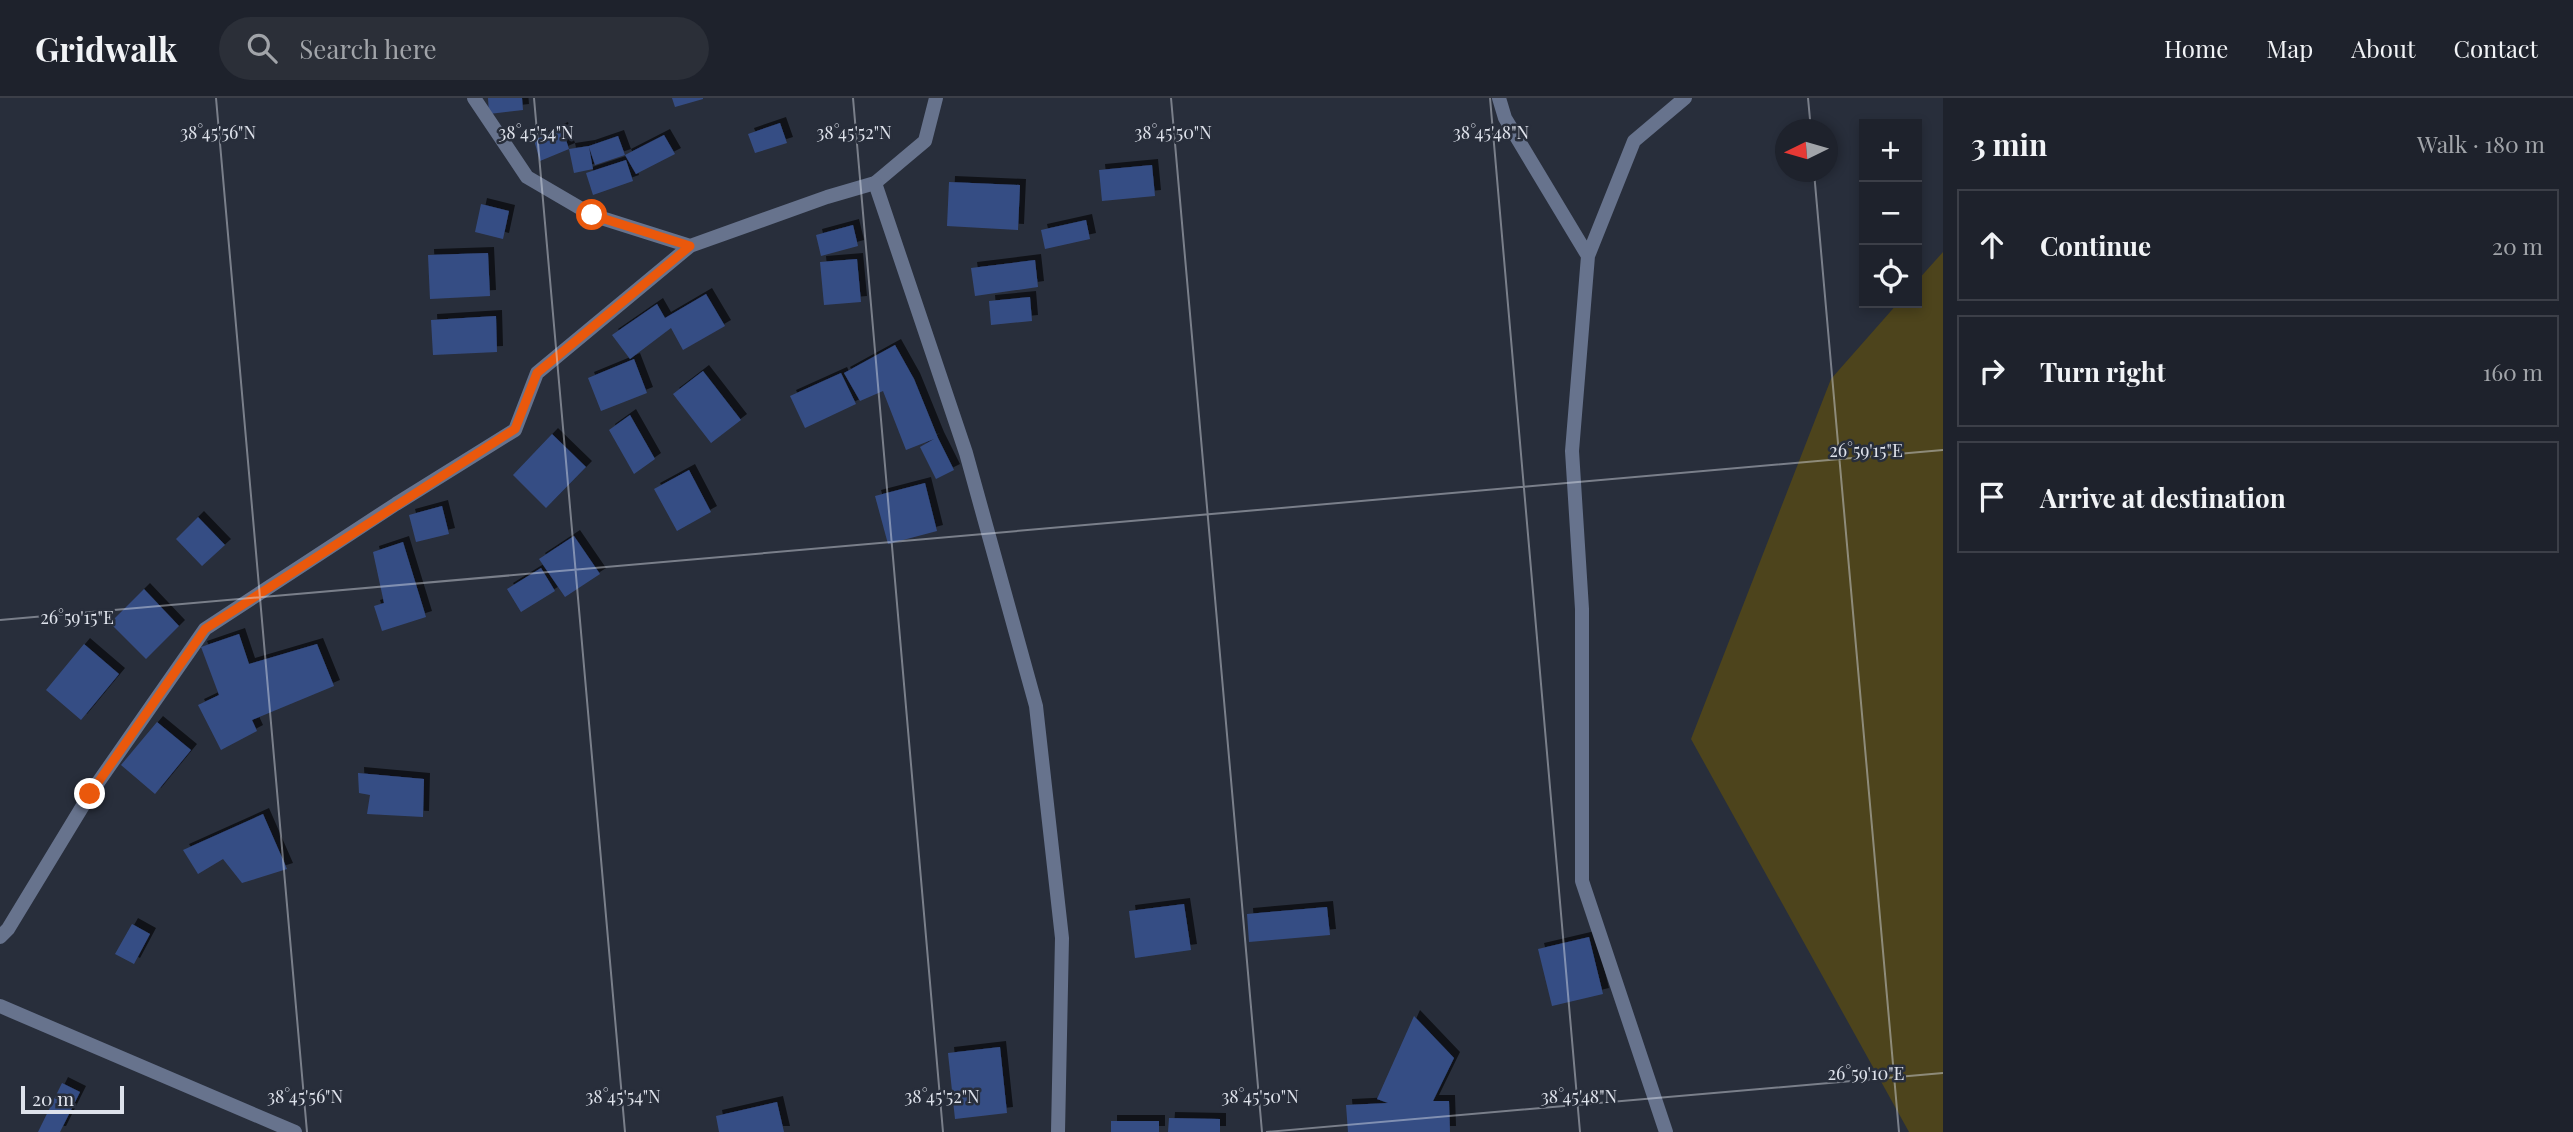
<!DOCTYPE html>
<html lang="en">
<head>
<meta charset="utf-8">
<style>
  :root { --surface:#1e222c; --page:#2b2f38; --text:#f1f3f6; --muted:#a1a4a9; --line:#3c3f48 }
  body { margin:0; font-family:"Playfair Display",serif; background:var(--page); color:var(--text) }
  .controls { position:absolute; right:21px; top:21px; display:grid; overflow:hidden; border-radius:0px; box-shadow:0 4px 10px #0003 }
  .controls button { width:63px; height:63px; display:grid; place-items:center; padding:0; border:0; border-bottom:2px solid var(--line); background:var(--surface); color:var(--text); font:35px sans-serif }
  .compass { position:absolute; left:1775px; top:21px; width:63px; height:63px; border-radius:50%; background:var(--surface); box-shadow:0 4px 10px #0003; rotate:265deg }
  .scale { position:absolute; left:21px; bottom:18px; width:103px; box-sizing:border-box; padding-left:7px; border:4px solid #dee2eb; border-top:0; font-size:19px; line-height:24px; white-space:nowrap; color:#dee2eb; -webkit-text-stroke:5px #282e3b; paint-order:stroke }
  .stop { position:absolute; width:21px; height:21px; margin:-16px; border:5px solid #ea580c; border-radius:50%; background:#fff }
  .stop.end { background:#ea580c; border-color:#fff; box-shadow:0 2px 7px #0008 }
  .list { margin:0; padding:0; list-style:none }
  h2 { display:flex; justify-content:space-between; align-items:center; height:91px; margin:0; padding:0 28px; font-size:30px }
  h2 small { font-size:23px; font-weight:400; color:var(--muted) }
  .list li { display:grid; grid-template-columns:46px 1fr auto; gap:21px; align-items:center; box-sizing:border-box; height:112px; margin:0 14px 14px; padding:0 14px; border:2px solid var(--line); border-radius:0px }
  .list b { display:block; font-size:26px; white-space:nowrap }
  .list em { font-size:23px; font-style:normal; color:var(--muted) }
  .icon { flex:none; width:38px; height:38px; fill:none; stroke:currentColor; stroke-width:2; stroke-linecap:round; stroke-linejoin:round }
  .map { position:relative; flex:none; width:1943px; height:1034px; overflow:hidden }
  header { display:flex; align-items:center; gap:42px; box-sizing:border-box; height:98px; padding:0 35px; background:var(--surface); border-bottom:2px solid var(--line) }
  header strong { font-size:33px }
  nav { display:flex; gap:38px; margin-inline-start:auto; font-size:24px }
  .search { width:490px; height:63px; background:var(--page); display:flex; align-items:center; gap:18px; box-sizing:border-box; padding:0 24px; border-radius:38px; color:var(--muted); font-size:26px }
  main { display:flex }
  aside { flex:1; background:var(--surface) }
  .map>svg:first-child { display:block }
  .green { fill:#4d441c }
  .building { fill:#364d84; filter:url(#shadow) }
  .lines { fill:none; stroke-linecap:round; stroke-linejoin:round }
  .minor { stroke:#67738d; stroke-width:14 }
  .tertiary { stroke:#67738d; stroke-width:14 }
  .route { stroke:#ea580c; stroke-width:9 }
  .ticks { fill:none; stroke:#dee2eb; stroke-width:2; stroke-opacity:0.45 }
  .ticks-label { font-size:18px; text-anchor:middle; fill:#dee2eb; stroke:#282e3b; stroke-width:5; stroke-linejoin:round; paint-order:stroke }
</style>
</head>
<body>
<header>
<strong>Gridwalk</strong>
<div class="search"><svg class="icon" aria-label="search" viewBox="0 0 24 24"><circle cx="10" cy="10" r="6"/><path d="M15 15l6 6"/></svg>Search here</div>
<nav><a>Home</a><a>Map</a><a>About</a><a>Contact</a></nav>
</header>
<main>
<div class="map">
<svg width="1943" height="1034" viewBox="0 0 1943 1034">
  <defs>
    <filter id="shadow"><feDropShadow dx="6" dy="-6" stdDeviation="0" flood-color="#0009"/></filter>
  </defs>
  <rect width="100%" height="100%" fill="#282e3b"/>
  <!-- green -->
  <path class="green" d="M1943,154v880h-34l-218,-393 140,-360 67,-76h19v-22z"/>
  <!-- building -->
  <path class="building" d="M488,0h34l1,12 -34,4z
    M672,0h31v1l-28,8z
    M780,25l7,20 -32,10 -7,-19z
    M562,30l7,21 20,-3 29,-10 7,19 -30,10 -6,-18 4,22 -19,4 -5,-24 -29,12 -6,-21z
    M664,37l11,19 -39,20 -11,-19z
    M626,62l7,21 -40,14 -7,-22z
    M1152,67l3,31 -53,5 -3,-31z
    M949,84l71,3 -2,45 -71,-4z
    M481,106l28,7 -6,28 -28,-7z
    M1086,122l4,19 -45,10 -4,-19z
    M853,127l5,21 -37,10 -5,-21z
    M488,155l2,43 -60,3 -2,-44z
    M857,161l4,43 -37,3 -4,-43z
    M1035,162l3,27 -63,9 -4,-28z
    M706,196l19,32 -42,24 -12,-22 -41,31 -18,-24 45,-31 8,14z
    M1030,199l2,24 -41,4 -2,-24z
    M496,218l1,36 -64,3 -2,-35z
    M895,247l19,34 24,59 16,32 -18,9 -16,-32 14,-8 -28,11 -23,-59 -23,10 -16,-28z
    M634,261l13,34 -46,18 -13,-33z
    M703,273l38,49 -30,23 -38,-49z
    M841,275l15,31 -51,24 -15,-32z
    M630,317l25,44 -21,15 -25,-44z
    M552,336l34,33 -40,41 -33,-33z
    M689,372l22,42 -34,19 -23,-42z
    M925,385l12,48 -49,13 -13,-48z
    M442,408l7,28 -33,8 -7,-27z
    M198,419l27,28 -23,21 -26,-27z
    M574,438l26,38 -35,23 -26,-38z
    M403,444l23,75 -44,14 -8,-25 10,-3 -11,-51z
    M541,470l14,23 -34,21 -14,-23z
    M144,491l35,37 -33,33 -36,-36z
    M239,536l10,30 68,-20 17,42 -82,34 5,11 -36,19 -23,-45 21,-10 -18,-48z
    M84,546l35,30 -38,46 -35,-30z
    M157,624l34,28 -36,44 -34,-29z
    M358,675l66,6 -1,38 -56,-3 3,-19 -11,-2z
    M263,716l24,55 -45,14 -19,-24 -25,15 -15,-24z
    M1184,806l7,46 -56,8 -6,-47z
    M1327,809l3,28 -81,7 -2,-28z
    M132,826l18,10 -16,30 -19,-10z
    M1589,839l14,57 -51,12 -14,-57z
    M1414,918l40,42 -21,43h16l1,31h-102l-2,-27 42,-2 -11,-4z
    M1000,949l7,66 -52,6 -7,-66z
    M62,985l18,9 -20,40h-22z
    M777,1004l7,30h-65l-3,-16z
    M1169,1020l51,1v13h-52z
    M1111,1023h48v11h-48z"/>
  <g class="lines">
    <!-- minor -->
    <path class="minor" d="M474,0l53,79 65,38 98,31 137,-49 48,-14 50,-42 11,-43
      M1499,0l6,20 83,138 -16,195 10,158v272l84,251
      M1588,158l46,-115 51,-43
      M0,839l8,-8 82,-135 115,-165 191,-125 119,-74 22,-57 153,-127
      M0,908l295,126"/>
    <!-- tertiary -->
    <path class="tertiary" d="M875,85l91,270 70,253 26,232 -4,194"/>
  </g>
  <g class="lines">
    <!-- route -->
    <path class="route" d="M90,696l115,-165 310,-200 22,-56 153,-127 -98,-31"/>
  </g>
  <!-- ticks -->
  <path class="ticks" d="M216,0l91,1034M534,0l91,1034M853,0l90,1034M1171,0l91,1034M1490,0l90,1034M1808,0l3,32M1814,74l85,960M0,522l1943,-170M1266,1034l677,-59"/>
  <g class="ticks-label">
    <text x="218" y="41">38°45'56"N</text>
    <text x="536" y="41">38°45'54"N</text>
    <text x="854" y="41">38°45'52"N</text>
    <text x="1173" y="41">38°45'50"N</text>
    <text x="1491" y="41">38°45'48"N</text>
    <text x="1866" y="359">26°59'15"E</text>
    <text x="77" y="526">26°59'15"E</text>
    <text x="1866" y="982">26°59'10"E</text>
    <text x="305" y="1005">38°45'56"N</text>
    <text x="623" y="1005">38°45'54"N</text>
    <text x="942" y="1005">38°45'52"N</text>
    <text x="1260" y="1005">38°45'50"N</text>
    <text x="1579" y="1005">38°45'48"N</text>
  </g>
</svg>
<div class="controls">
<button>+</button>
<button>−</button>
<button><svg class="icon" aria-label="locate" viewBox="0 0 24 24"><circle cx="12" cy="12" r="6"/><path d="M12 2v4M12 18v4M2 12h4M18 12h4"/></svg></button>
</div>
<svg class="compass" viewBox="-18 -18 36 36"><path d="M0-13l5 13h-10z" fill="#e53935"/><path d="M0 13l5-13h-10z" fill="#a1a4a9"/></svg>
<div class="scale">20 m</div>
<div class="stop" style="left:592px;top:117px"></div>
<div class="stop end" style="left:90px;top:696px"></div>
</div>
<aside>
<h2>3 min<small>Walk · 180 m</small></h2>
<ul class="list">
<li><svg class="icon" aria-label="ahead" viewBox="0 0 24 24"><path d="M12 20V5M6 11l6-6 6 6"/></svg><div><b>Continue</b></div><em>20 m</em></li>
<li><svg class="icon" aria-label="right" viewBox="0 0 24 24"><path d="M7 20v-9h11M14 6l5 5-5 5"/></svg><div><b>Turn right</b></div><em>160 m</em></li>
<li><svg class="icon" aria-label="arrive" viewBox="0 0 24 24"><path d="M6 21V4h12l-3 4 3 4H6"/></svg><div><b>Arrive at destination</b></div></li>
</ul>
</aside>
</main>
</body>
</html>
